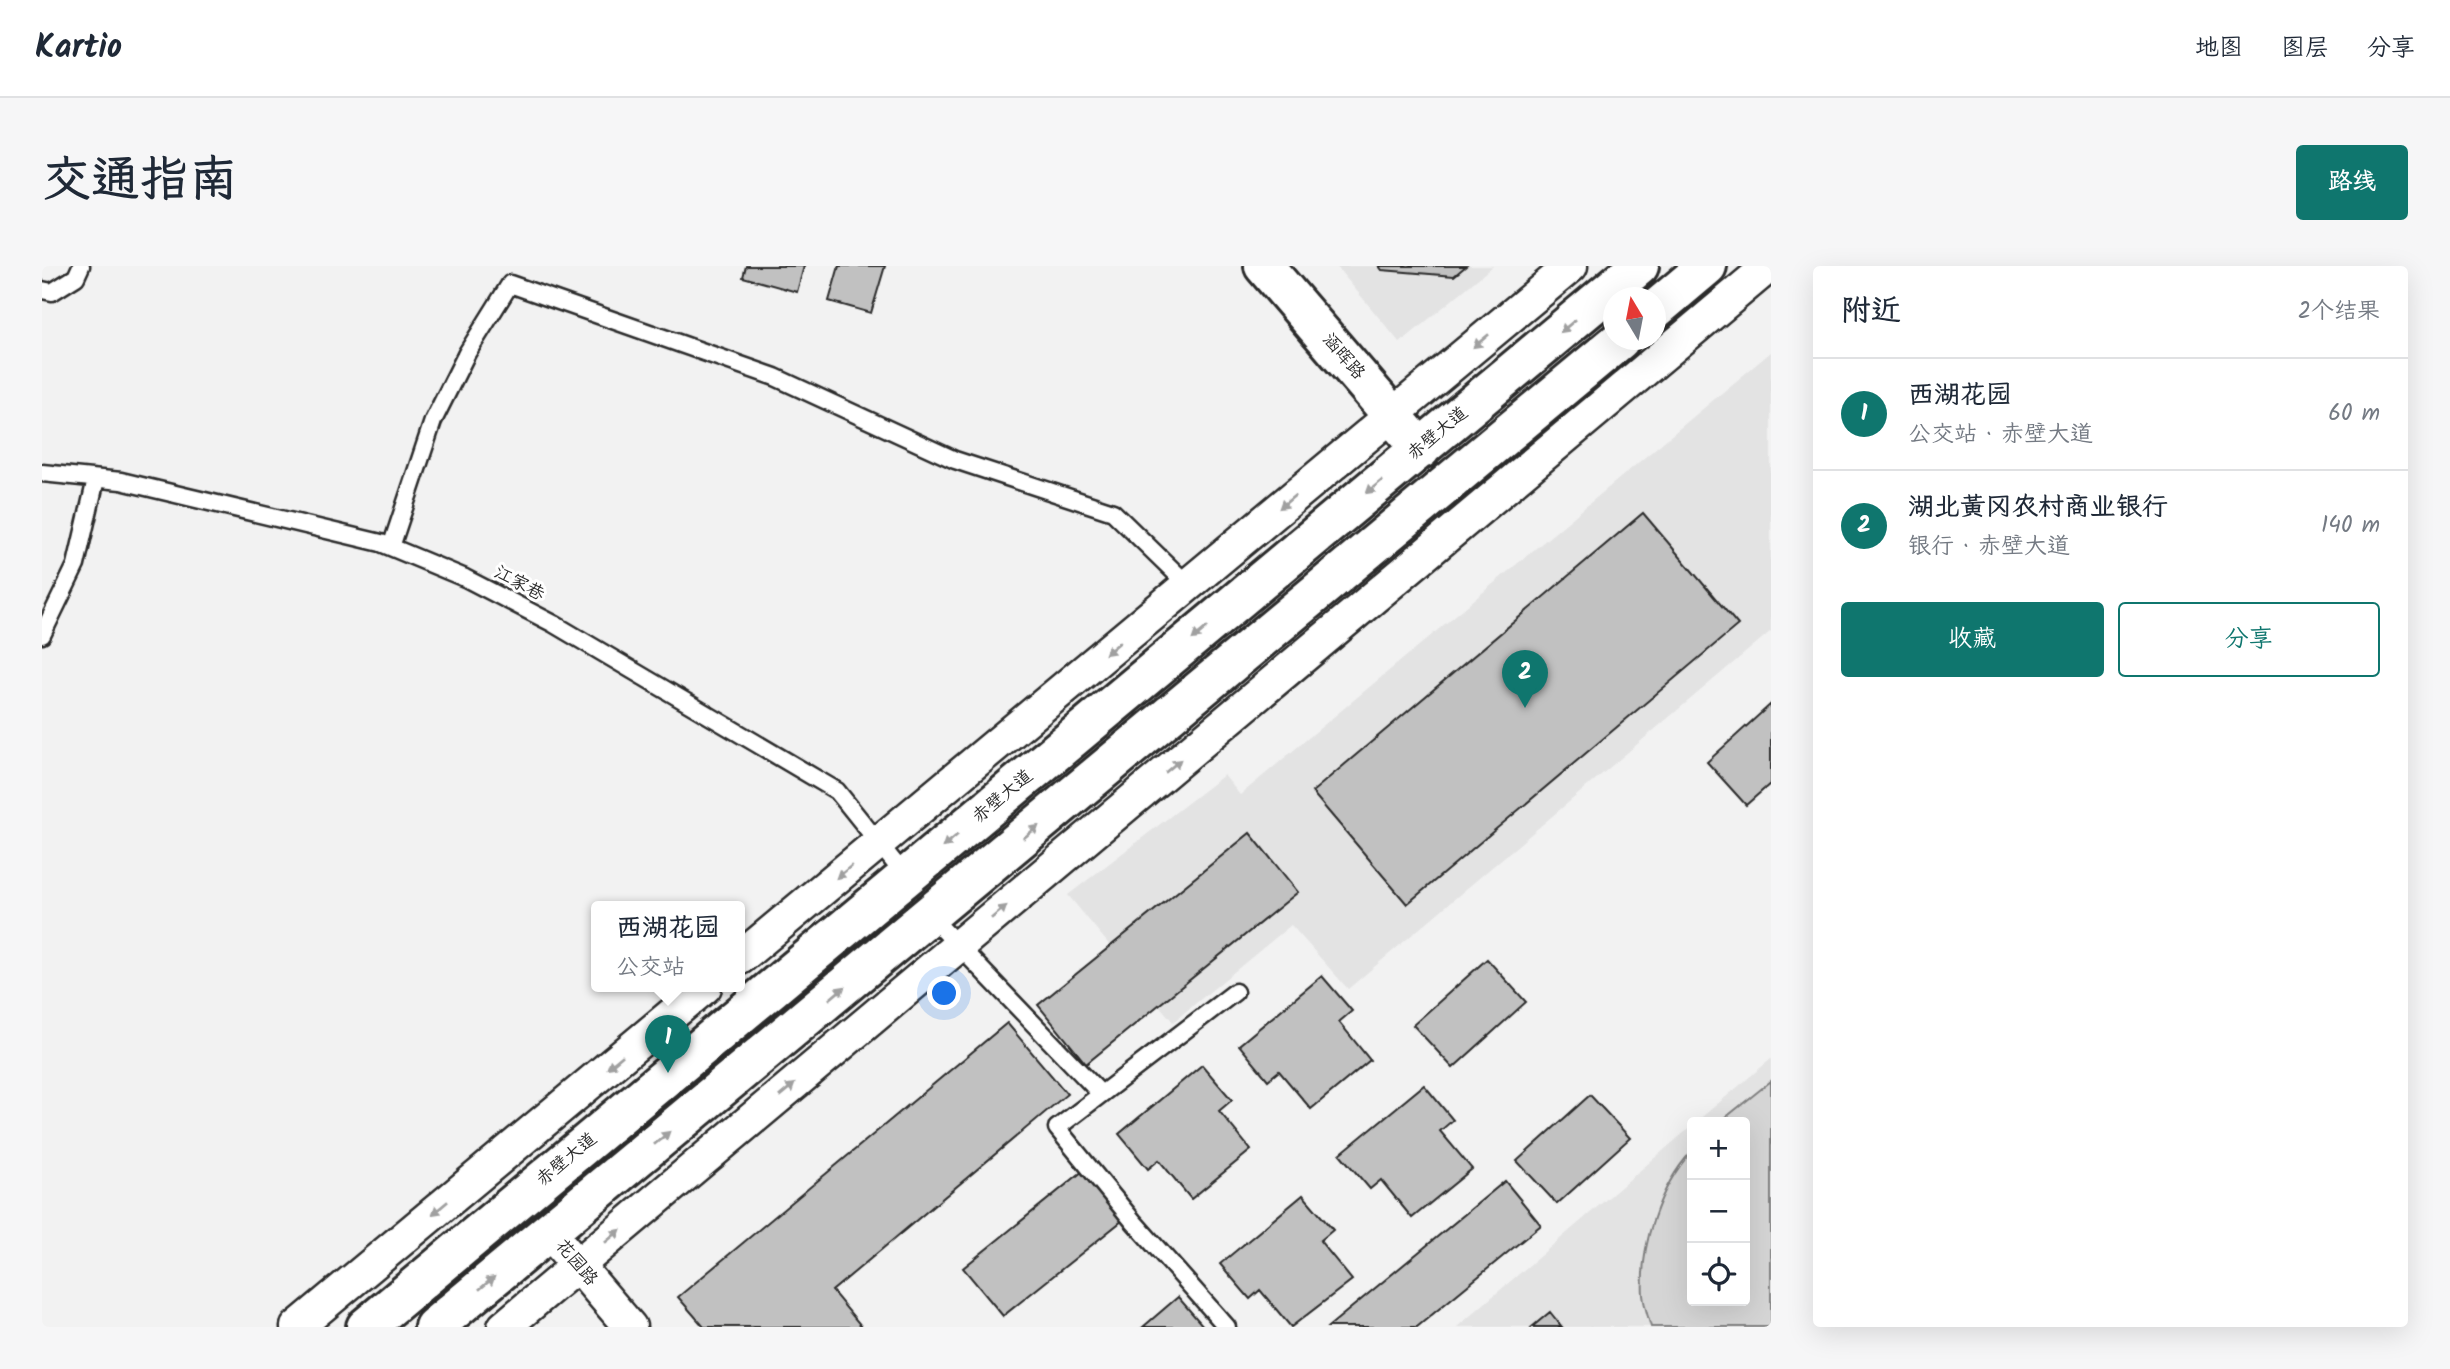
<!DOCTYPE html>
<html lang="zh">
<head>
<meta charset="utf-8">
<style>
  :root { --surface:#fff; --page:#f6f6f7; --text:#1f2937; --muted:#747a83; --line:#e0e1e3; --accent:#0f766e }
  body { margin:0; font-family:Kalam,"LXGW WenKai TC",sans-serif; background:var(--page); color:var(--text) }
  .controls { position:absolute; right:21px; bottom:21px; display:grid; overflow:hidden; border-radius:7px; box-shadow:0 7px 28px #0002 }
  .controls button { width:63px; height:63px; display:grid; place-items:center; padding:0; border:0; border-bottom:2px solid var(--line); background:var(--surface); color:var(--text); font:35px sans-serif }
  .compass { position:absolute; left:1561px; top:21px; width:63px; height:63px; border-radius:50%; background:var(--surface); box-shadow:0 7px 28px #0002; rotate:350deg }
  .you { position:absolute; left:903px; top:728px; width:24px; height:24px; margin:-18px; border:5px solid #fff; border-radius:50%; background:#1a73e8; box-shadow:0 0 0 10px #1a73e833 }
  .badge { display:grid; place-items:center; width:46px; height:46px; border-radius:50%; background:var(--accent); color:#fff; font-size:23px; font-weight:700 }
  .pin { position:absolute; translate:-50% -58px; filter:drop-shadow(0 2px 4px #0008) }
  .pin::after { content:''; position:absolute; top:37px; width:24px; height:21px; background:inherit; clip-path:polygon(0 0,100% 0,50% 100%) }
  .popup { position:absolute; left:549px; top:635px; width:154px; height:91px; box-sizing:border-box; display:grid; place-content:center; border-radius:7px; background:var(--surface); filter:drop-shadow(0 2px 5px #0005); font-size:23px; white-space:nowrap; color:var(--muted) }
  .popup b { font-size:26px; color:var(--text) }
  .popup::after { content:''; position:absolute; left:50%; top:100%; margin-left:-14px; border:14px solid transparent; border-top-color:var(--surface) }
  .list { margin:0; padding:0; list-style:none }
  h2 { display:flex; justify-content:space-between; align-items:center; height:91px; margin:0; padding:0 28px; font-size:30px }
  h2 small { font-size:23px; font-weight:400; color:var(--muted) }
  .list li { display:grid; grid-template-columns:46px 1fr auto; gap:21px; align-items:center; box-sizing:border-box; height:112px; padding:0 28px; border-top:2px solid var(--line) }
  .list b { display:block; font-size:26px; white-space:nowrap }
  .list p { margin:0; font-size:23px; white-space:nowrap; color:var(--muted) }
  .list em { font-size:23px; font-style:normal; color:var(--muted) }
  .actions { display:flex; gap:14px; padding:21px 28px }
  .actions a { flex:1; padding:16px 0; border:2px solid var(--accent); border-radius:7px; text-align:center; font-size:24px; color:var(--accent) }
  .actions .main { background:var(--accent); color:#fff }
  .icon { flex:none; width:38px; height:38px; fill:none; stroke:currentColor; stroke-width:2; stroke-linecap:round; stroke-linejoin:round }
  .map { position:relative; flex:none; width:1729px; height:1061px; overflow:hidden; border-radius:7px }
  header { display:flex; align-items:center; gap:42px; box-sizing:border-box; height:98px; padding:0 35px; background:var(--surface); border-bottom:2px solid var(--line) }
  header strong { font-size:33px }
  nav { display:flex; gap:38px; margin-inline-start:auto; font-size:24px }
  .intro { display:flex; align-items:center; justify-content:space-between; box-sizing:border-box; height:168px; padding:0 42px }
  h1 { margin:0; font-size:49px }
  .button { padding:18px 32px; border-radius:7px; background:var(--accent); color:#fff; font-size:24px; font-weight:700 }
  main { display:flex; gap:42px; padding:0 42px }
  aside { flex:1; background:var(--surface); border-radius:7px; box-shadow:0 7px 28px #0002 }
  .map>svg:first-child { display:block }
  .built { fill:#e3e3e3 }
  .green { fill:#d5d5d5; stroke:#808080; stroke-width:2 }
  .building { fill:#c1c1c1; stroke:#2b2b2b; stroke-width:2 }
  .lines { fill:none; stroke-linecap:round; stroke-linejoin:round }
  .lane-casing { stroke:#2b2b2b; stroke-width:21 }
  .street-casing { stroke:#2b2b2b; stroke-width:37 }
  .secondary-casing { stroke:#2b2b2b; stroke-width:44 }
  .lane { stroke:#fff; stroke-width:16 }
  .street { stroke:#fff; stroke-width:32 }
  .secondary { stroke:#fff; stroke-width:38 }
  .oneway { fill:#a0a0a0 }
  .labels { text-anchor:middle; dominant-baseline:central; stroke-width:6; stroke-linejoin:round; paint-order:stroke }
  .street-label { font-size:18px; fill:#2b2b2b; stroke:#fff }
</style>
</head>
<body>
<header>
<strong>Kartio</strong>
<nav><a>地图</a><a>图层</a><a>分享</a></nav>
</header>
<div class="intro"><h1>交通指南</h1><a class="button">路线</a></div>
<main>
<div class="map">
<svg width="1729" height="1061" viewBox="0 0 1729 1061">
  <rect width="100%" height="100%" fill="#f2f2f2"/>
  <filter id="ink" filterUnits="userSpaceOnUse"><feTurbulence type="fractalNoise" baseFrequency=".0143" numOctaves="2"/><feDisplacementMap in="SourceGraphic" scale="14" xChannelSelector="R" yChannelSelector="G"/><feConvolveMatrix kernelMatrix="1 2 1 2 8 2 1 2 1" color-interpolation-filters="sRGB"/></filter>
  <g filter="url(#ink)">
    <!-- built -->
    <path class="built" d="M1294,0h157l-93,77z
      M1729,86v279l-423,358 -57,-64 -118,97 -105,-127 156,-120 16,20z
      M1729,793v268h-314l235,-201v175h53v-179h-49z"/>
    <!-- green -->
    <path class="green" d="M1729,815v246h-120c-3,-10 -7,-22 -8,-32 -3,-50 16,-108 49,-144v150h53v-179h-25z"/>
    <!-- building -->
    <path class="building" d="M704,0h58l-7,26 -54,-15z
      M797,0h46l-14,47 -42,-12z
      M1337,0h87l-12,10 -72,-6z
      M1601,247l95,112 -331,279 -95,-112z
      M1729,438v79l-25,22 -39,-43z
      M1208,567l48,59 -212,172 -48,-59z
      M1445,693l39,43 -73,66 -40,-43z
      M1280,710l30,35 -13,11 31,38 -59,49 -32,-38 -11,9 -29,-35z
      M965,757l60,71 -235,197 30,36h-158l-26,-30z
      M1160,799l30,35 -13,11 32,39 -60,49 -32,-39 -11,9 -29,-35z
      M1382,819l29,35 -13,11 32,38 -60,49 -31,-38 -11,9 -30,-35z
      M1548,829l40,43 -73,66 -40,-43z
      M1041,905l40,49 -120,96 -40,-48z
      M1463,915l36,44 -124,102h-89z
      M1261,929l30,35 -13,11 32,39 -61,47 -31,-37 -10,9 -30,-35z
      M1136,1031l26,30h-61z
      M1508,1046l12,15h-30z"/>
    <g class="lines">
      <defs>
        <path id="lane" d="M0,24l10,2 24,-15 5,-11
          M0,207l79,8 260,62 84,35 89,46 283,167 69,86
          M349,281l42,-126 34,-68 43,-69 265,93 180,83 158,52 75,73
          M0,369l34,-70 20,-86
          M888,650l171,178
          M1185,1061l-94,-106 -76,-93 178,-136"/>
        <path id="street" d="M698,692l831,-692
          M507,966l81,95
          M255,1061l408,-340
          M462,1061l1265,-1061"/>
        <path id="secondary" d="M1222,0l157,183
          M1614,43l51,-43
          M324,1061l1273,-1061
          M392,1061l1186,-987"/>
      </defs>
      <!-- lane casing -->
      <use href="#lane" class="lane-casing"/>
      <!-- street casing -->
      <use href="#street" class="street-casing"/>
      <!-- secondary casing -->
      <use href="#secondary" class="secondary-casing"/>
      <!-- lane -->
      <use href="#lane" class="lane"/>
      <!-- street -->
      <use href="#street" class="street"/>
      <!-- secondary -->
      <use href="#secondary" class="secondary"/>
    </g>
    <!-- one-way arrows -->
    <defs><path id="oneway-solid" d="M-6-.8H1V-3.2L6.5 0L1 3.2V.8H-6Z" transform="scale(1.75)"/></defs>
    <g class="oneway">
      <use href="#oneway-solid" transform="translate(1526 60) rotate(140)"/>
      <use href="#oneway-solid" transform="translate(1439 75) rotate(140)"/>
      <use href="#oneway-solid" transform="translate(1332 221) rotate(140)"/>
      <use href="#oneway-solid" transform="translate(1245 236) rotate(140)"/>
      <use href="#oneway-solid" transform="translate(1158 367) rotate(140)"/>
      <use href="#oneway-solid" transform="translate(1071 382) rotate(140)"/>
      <use href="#oneway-solid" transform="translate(1131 500) rotate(-40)"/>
      <use href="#oneway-solid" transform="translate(989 566) rotate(-40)"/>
      <use href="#oneway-solid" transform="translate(908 575) rotate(140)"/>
      <use href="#oneway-solid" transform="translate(802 606) rotate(140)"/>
      <use href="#oneway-solid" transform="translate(957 646) rotate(-40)"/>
      <use href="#oneway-solid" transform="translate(795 727) rotate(-40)"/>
      <use href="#oneway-solid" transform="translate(573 796) rotate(140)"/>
      <use href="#oneway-solid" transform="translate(745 824) rotate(-40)"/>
      <use href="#oneway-solid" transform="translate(620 872) rotate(-40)"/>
      <use href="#oneway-solid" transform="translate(398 942) rotate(140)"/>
      <use href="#oneway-solid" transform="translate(571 970) rotate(-40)"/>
      <use href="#oneway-solid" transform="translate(445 1017) rotate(-40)"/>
    </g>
  </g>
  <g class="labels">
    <!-- street labels -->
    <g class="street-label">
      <text transform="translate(1301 91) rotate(49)">涵晖路</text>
      <text transform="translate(1396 168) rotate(-40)">赤壁大道</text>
      <text transform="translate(477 318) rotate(28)">江家巷</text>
      <text transform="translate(961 531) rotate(-40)">赤壁大道</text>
      <text transform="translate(525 894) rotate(-40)">赤壁大道</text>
      <text transform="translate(534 997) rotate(50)">花园路</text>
    </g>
  </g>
</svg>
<div class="controls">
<button>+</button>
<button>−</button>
<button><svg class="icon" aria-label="locate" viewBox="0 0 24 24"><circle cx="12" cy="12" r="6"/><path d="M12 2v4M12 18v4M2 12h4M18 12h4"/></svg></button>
</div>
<svg class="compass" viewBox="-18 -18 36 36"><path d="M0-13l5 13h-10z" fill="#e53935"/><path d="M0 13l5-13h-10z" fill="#747a83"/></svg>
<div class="you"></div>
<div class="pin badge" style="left:626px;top:807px">1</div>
<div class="popup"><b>西湖花园</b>公交站</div>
<div class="pin badge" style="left:1483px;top:442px">2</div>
</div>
<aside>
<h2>附近<small>2个结果</small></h2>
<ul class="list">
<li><span class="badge">1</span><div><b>西湖花园</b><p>公交站 · 赤壁大道</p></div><em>60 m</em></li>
<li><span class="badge">2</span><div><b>湖北黄冈农村商业银行</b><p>银行 · 赤壁大道</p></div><em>140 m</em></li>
</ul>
<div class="actions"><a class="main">收藏</a><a>分享</a></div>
</aside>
</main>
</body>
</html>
